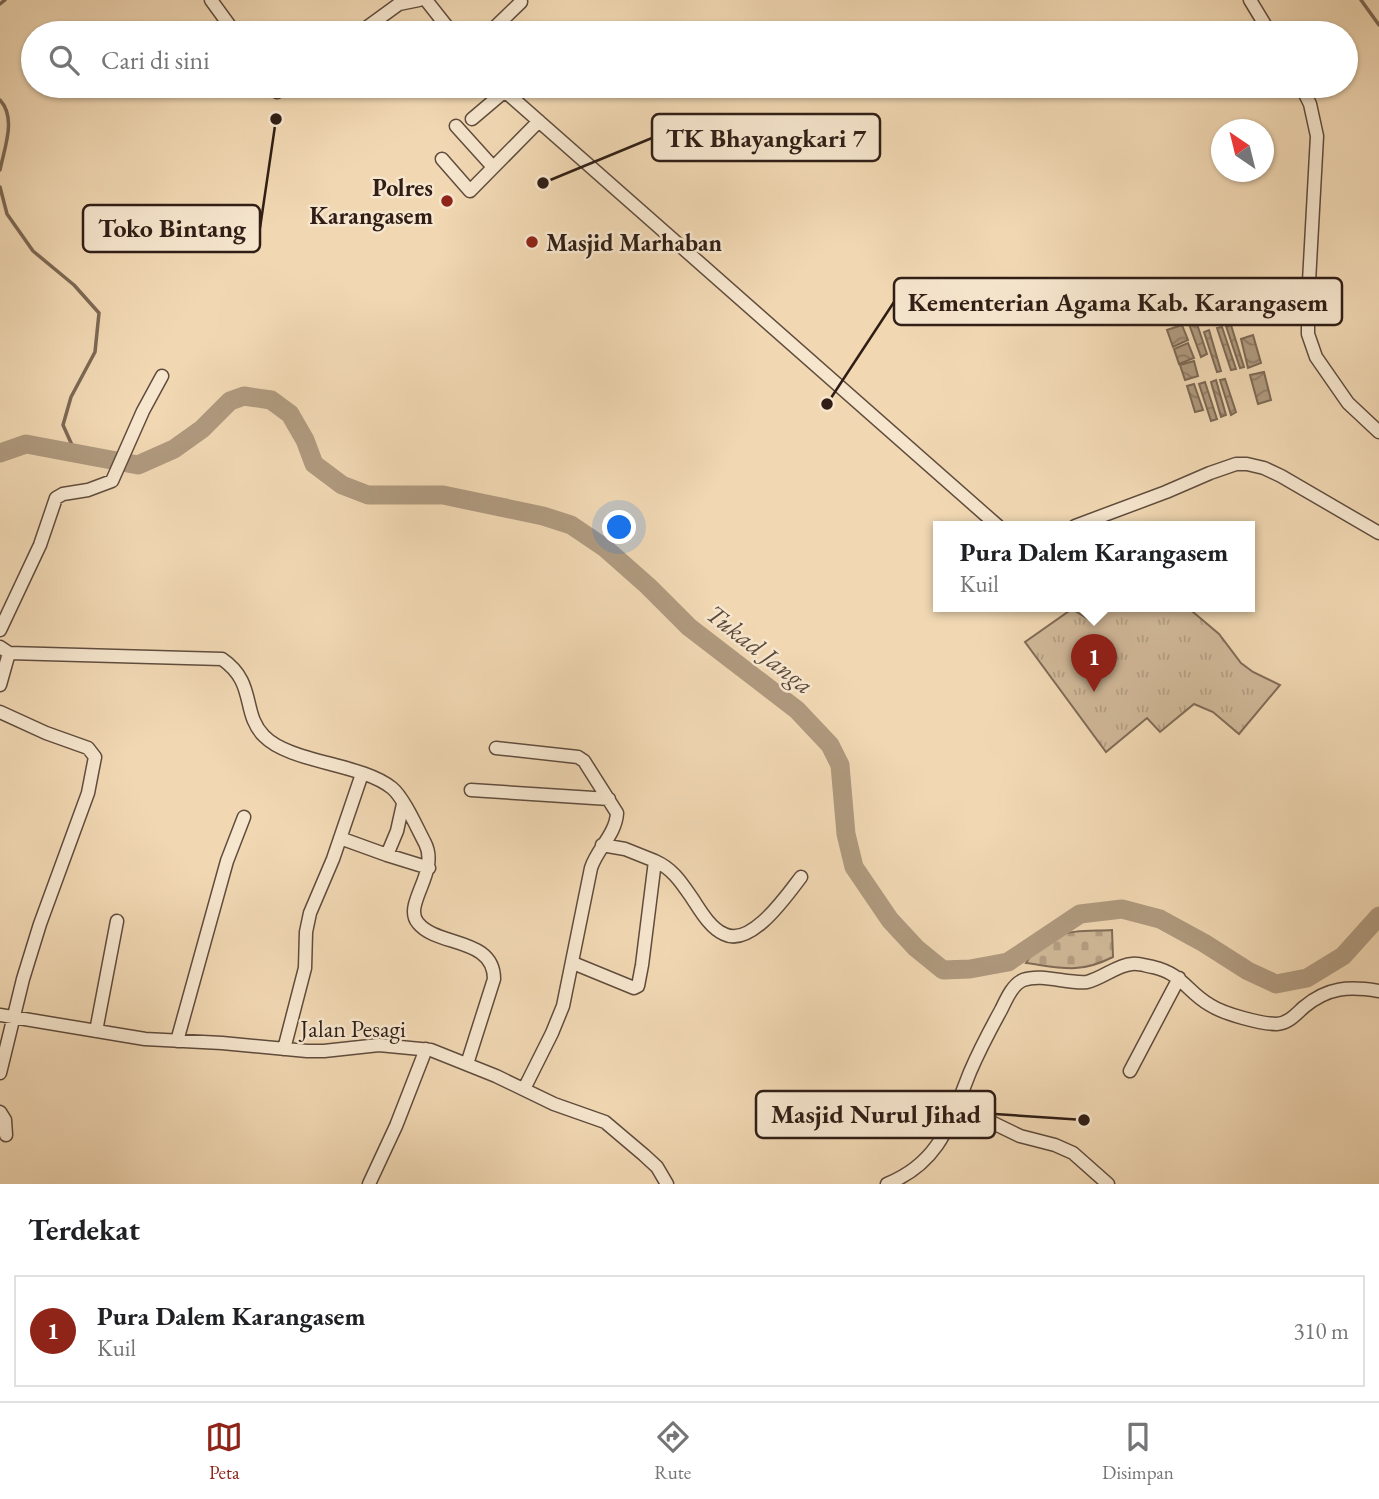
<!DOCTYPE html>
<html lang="id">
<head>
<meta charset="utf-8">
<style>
  :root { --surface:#fff; --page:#f6f6f6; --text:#202124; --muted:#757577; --line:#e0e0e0; --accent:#8f2418 }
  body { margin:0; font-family:"EB Garamond",serif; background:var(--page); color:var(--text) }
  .compass { position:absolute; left:1211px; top:119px; width:63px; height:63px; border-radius:50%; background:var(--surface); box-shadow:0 2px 5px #0004; rotate:325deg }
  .you { position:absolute; left:620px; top:528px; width:24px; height:24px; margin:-18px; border:5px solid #fff; border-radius:50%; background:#1a73e8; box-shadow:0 0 0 10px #1a73e833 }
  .badge { display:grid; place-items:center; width:46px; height:46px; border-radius:50%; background:var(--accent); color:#fff; font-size:23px; font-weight:700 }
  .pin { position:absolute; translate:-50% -58px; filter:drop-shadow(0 2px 4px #0008) }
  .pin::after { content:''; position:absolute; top:37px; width:24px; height:21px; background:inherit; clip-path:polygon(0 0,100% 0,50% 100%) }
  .popup { position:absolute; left:933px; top:521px; width:322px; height:91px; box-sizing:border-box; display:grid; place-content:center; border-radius:0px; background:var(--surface); filter:drop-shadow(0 2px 5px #0005); font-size:23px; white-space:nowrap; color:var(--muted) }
  .popup b { font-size:26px; color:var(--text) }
  .popup::after { content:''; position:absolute; left:50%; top:100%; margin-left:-14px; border:14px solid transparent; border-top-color:var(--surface) }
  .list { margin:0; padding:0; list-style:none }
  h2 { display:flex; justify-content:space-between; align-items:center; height:91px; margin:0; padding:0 28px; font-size:30px }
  h2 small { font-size:23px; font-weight:400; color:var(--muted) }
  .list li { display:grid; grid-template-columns:46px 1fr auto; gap:21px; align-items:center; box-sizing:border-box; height:112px; margin:0 14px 14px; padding:0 14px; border:2px solid var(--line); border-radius:0px }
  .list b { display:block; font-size:26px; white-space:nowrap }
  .list p { margin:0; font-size:23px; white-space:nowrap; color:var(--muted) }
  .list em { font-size:23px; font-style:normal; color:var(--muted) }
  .icon { flex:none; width:38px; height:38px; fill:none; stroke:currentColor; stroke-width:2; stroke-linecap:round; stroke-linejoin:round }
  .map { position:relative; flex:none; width:1379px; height:1184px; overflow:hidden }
  .search { position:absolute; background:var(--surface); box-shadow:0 2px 5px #0004; left:21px; right:21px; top:21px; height:77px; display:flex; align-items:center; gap:18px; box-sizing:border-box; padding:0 24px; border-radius:38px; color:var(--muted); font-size:26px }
  .sheet { height:217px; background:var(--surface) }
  nav { display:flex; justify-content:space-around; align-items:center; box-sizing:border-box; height:98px; border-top:2px solid var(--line); background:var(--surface); font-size:19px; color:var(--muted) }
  nav a { display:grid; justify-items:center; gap:4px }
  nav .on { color:var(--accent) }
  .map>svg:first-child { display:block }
  .grass { fill:url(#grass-tufts); stroke:#806b57; stroke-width:2 }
  .cemetery { fill:url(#cemetery-stones); stroke:#806b57; stroke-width:2 }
  .water { fill:url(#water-waves); stroke:#7c6854; stroke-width:2 }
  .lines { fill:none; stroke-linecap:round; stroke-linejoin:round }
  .stream { stroke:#7c6854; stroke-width:3.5 }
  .river { stroke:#af997e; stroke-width:19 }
  .minor-casing { stroke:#604c3d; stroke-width:15 }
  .minor { stroke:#f6e6ce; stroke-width:12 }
  .poi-dot { fill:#8f2418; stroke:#f6e6ce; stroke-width:2.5 }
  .labels { text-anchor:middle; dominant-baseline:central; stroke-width:5; stroke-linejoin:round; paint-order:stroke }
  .poi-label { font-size:24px; font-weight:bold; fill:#301e16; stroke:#f6e6ce; text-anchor:end }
  .street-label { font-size:24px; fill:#301e16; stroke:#f6e6ce }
  .water-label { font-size:26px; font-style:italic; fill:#5c493a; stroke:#f6e6ce }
  .leader { fill:none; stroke:#301e16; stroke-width:2.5 }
  .callout-dot { fill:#301e16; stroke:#f6e6ce; stroke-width:2.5 }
  .callout { fill:#f6e6ce; stroke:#301e16; stroke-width:2.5 }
  .callout-label { font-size:26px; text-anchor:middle; font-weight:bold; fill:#301e16 }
</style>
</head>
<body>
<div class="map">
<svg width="1379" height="1184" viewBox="0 0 1379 1184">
  <defs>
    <pattern id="grass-tufts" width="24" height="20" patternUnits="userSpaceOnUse" patternTransform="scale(1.75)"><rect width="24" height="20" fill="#d0b898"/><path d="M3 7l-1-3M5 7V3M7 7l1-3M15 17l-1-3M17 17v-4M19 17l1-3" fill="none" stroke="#b39e82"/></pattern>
    <pattern id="cemetery-stones" width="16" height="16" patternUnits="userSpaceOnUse" patternTransform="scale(1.75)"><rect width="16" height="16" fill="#d0b898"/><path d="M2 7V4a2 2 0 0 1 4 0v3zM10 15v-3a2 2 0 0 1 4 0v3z" fill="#b39e82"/></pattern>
    <pattern id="water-waves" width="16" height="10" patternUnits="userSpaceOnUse" patternTransform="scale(1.75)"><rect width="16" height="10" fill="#af997e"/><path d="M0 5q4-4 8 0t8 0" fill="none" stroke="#8f7c66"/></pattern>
  </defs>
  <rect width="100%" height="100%" fill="#f1d8b3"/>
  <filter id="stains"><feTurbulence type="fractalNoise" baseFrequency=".00286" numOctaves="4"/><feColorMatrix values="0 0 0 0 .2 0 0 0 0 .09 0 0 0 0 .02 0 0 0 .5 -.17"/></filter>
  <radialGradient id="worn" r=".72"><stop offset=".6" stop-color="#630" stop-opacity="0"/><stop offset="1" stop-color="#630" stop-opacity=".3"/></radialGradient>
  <!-- grass -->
  <path class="grass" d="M1100,606h86l33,28 22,29 12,9 27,13 -41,49 -26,-22 -19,-8 -34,28 -13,-14 -41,34 -81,-110 47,-33 16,10 13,-11z"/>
  <!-- cemetery -->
  <path class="cemetery" d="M1112,930l1,27c-34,17 -51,11 -87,6 22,-36 48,-31 86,-33z"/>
  <!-- water -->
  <path class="water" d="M1196,321l11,33 -6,3 -12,-33z
    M1182,325l6,15 -15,7 -6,-17z
    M1231,325l13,42 -4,1 -14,-42z
    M1222,327l14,42 -5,1 -14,-42z
    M1209,330l12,41 -4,1 -13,-40z
    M1253,335l8,28 -13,5 -7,-29z
    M1188,343l6,15 -15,6 -5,-15z
    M1194,361l4,15 -13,4 -5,-15z
    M1264,372l7,28 -13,4 -8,-29z
    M1225,379l11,33 -5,3 -11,-35z
    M1216,380l10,35 -5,2 -10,-35z
    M1205,382l12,37 -6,2 -12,-37z
    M1194,384l9,26 -8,2 -8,-26z"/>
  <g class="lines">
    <!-- stream -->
    <path class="stream" d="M1361,0l18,25
      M0,4l5,-4
      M0,100c17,18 4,49 0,70
      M0,187l7,27 26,37 41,34 25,28 -4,39 -24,45 -8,28 13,29"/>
    <!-- river -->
    <path class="river" d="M0,453l26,-9 112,21 36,-16 28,-20 28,-28 14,-5 27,4 19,14 15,26 9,24 28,21 26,10h75l100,21 28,9 34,23 43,38 41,41 108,83 33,35 10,20 6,69 8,33 36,53 26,28 27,22 27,-1 38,-7 72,-48 42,-5 38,10 44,24 44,28 28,13 31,-6 36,-22 36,-40"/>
    <defs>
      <path id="minor" d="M211,0l24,33
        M426,0l26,33
        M1250,0l20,33
        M399,4l20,-4
        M359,33l40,-29 1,-4
        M489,33l32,-31
        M272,86l5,6 9,-6
        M499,86l499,440
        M1301,86l9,18 7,32 -9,164v34l8,23 32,46 31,29
        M472,119l33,-28
        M456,126l37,41
        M442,159l28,32 69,-70
        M1075,526l91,-34 44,-19 26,-9h11l17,4 17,8 98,57
        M0,630l40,-85 16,-47 7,-4 25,-4 24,-9 31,-70 19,-35
        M0,647l9,6 -9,32
        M9,653l213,6c35,24 19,54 42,77 26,27 97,27 128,52 12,10 25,40 33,55 15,29 -23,62 -7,80 19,24 76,14 76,56l-27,85
        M0,712l46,21 42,15 7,9 -7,36 -48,131 -17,55 -23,94
        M496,748l82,9 6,4 33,52c-1,21 -20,36 -26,55l-28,138 -11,27 -28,56
        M471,790l138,9
        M403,804l-6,27 -10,24 42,13
        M340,838l47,17
        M602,845l23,4 30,12
        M573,963l61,25 4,-2 4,-21 13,-104c18,8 26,21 37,37 8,12 18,30 32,36 27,14 63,-39 77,-57
        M0,1015l145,24 77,4 85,8h17l55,-6 52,5 65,26 58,28 51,18 39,33 13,12 10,17
        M96,1031l21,-110
        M177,1041l50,-180 17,-44
        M284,1049l21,-81 1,-36 4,-19 23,-54 29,-85
        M1130,1071l49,-93
        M958,1106l62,30 35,9 18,8 35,31
        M0,1112l5,8 1,15
        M369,1184l27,-58 30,-77
        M887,1184c54,-22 63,-62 83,-112 9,-21 20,-42 31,-62 5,-10 11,-25 22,-30 19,-7 44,4 64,2 16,-4 30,-17 45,-18 7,-1 14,2 21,3 30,7 34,25 57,38 14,9 51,19 67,19 12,-1 19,-10 27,-17 24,-20 45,-21 75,-16"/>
    </defs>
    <!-- minor casing -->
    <use href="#minor" class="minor-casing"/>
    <!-- minor -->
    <use href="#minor" class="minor"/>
  </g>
  <!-- markers -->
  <g class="poi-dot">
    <circle cx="447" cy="201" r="7"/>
    <circle cx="532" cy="242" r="7"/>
  </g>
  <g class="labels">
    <!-- poi labels -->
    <g class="poi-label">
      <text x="433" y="187">Polres<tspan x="433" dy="28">Karangasem</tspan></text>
      <text x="546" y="242" text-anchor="start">Masjid Marhaban</text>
    </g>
    <!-- street labels -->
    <g class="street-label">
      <text x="353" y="1028">Jalan Pesagi</text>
    </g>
    <!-- water labels -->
    <g class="water-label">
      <text transform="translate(760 649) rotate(38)">Tukad Janga</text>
    </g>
  </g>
  <!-- callouts -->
  <path class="leader" d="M543 183L652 138M276 119L260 228M827 404L894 302M1084 1120L995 1114"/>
  <g class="callout-dot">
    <circle cx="543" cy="183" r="7"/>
    <circle cx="276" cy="119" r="7"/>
    <circle cx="827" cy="404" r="7"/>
    <circle cx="1084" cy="1120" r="7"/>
  </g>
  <g class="callout">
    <rect x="652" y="114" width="228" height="47" rx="7"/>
    <rect x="83" y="205" width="177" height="47" rx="7"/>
    <rect x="894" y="278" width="448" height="47" rx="7"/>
    <rect x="756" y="1091" width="239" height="47" rx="7"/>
  </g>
  <g class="callout-label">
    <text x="766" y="147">TK Bhayangkari 7</text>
    <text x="172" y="237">Toko Bintang</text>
    <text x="1118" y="311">Kementerian Agama Kab. Karangasem</text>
    <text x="876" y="1123">Masjid Nurul Jihad</text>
  </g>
  <rect width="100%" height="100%" filter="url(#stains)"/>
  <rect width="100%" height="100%" fill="url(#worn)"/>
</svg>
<svg class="compass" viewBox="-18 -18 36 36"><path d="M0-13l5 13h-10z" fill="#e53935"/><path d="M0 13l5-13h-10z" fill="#757577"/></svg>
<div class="you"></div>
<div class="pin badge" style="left:1094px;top:692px">1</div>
<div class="popup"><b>Pura Dalem Karangasem</b>Kuil</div>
<div class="search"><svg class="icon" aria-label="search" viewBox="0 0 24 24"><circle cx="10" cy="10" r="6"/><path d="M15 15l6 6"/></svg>Cari di sini</div>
</div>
<section class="sheet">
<h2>Terdekat<small></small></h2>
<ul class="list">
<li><span class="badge">1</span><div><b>Pura Dalem Karangasem</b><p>Kuil</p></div><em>310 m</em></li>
</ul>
</section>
<nav>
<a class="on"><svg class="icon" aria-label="map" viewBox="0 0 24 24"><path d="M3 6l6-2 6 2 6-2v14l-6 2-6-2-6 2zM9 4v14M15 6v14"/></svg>Peta</a>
<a><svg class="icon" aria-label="directions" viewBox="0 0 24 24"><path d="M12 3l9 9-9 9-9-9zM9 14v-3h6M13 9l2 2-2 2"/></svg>Rute</a>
<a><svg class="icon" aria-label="saved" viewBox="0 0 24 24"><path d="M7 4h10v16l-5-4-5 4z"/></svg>Disimpan</a>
</nav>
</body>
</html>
